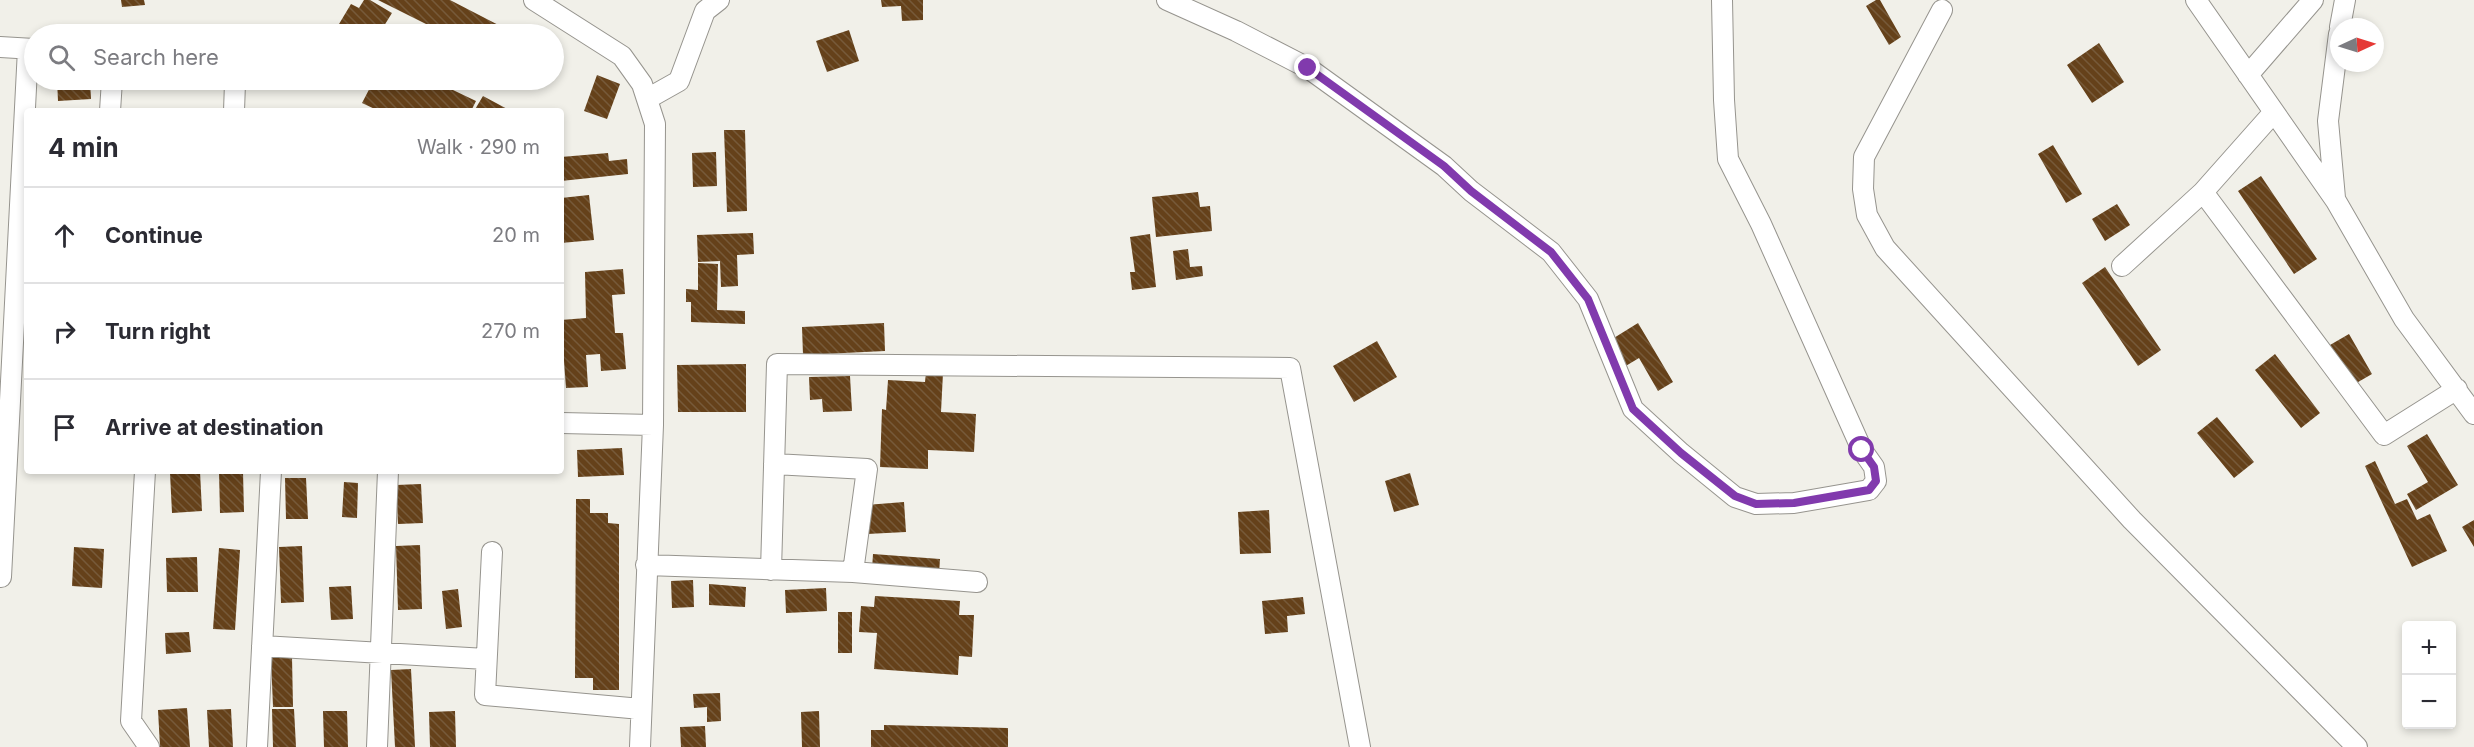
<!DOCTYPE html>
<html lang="en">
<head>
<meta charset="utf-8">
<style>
  :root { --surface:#fff; --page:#f7f7f7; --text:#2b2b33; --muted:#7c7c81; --line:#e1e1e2 }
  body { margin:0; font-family:Inter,sans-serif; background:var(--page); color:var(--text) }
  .controls { position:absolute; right:18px; bottom:18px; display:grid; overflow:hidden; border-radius:6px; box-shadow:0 3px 9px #0003 }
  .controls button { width:54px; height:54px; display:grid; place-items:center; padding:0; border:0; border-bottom:2px solid var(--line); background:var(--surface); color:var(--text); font:30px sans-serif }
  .compass { position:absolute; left:2330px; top:18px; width:54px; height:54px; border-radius:50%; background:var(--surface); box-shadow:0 3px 9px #0003; rotate:86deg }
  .stop { position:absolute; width:18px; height:18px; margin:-14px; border:4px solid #813aad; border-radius:50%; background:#fff }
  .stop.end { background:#813aad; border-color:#fff; box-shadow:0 2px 6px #0008 }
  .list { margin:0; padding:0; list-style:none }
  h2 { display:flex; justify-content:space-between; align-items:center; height:78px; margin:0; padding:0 24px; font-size:26px }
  h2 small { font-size:20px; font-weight:400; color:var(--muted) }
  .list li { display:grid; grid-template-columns:39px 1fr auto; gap:18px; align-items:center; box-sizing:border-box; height:96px; padding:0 24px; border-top:2px solid var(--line) }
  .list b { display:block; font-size:22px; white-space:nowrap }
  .list em { font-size:20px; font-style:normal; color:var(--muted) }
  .icon { flex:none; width:33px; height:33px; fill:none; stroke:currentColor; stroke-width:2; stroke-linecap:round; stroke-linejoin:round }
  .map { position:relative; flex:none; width:2474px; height:747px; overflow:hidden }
  .search { position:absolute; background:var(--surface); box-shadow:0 3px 9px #0003; left:24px; top:24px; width:540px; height:66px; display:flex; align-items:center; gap:15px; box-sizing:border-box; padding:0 21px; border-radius:33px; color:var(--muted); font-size:22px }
  .panel { position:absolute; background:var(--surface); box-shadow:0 3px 9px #0003; left:24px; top:108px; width:540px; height:366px; border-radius:6px }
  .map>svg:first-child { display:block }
  .building { fill:url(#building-back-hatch) }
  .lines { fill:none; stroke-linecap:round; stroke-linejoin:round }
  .minor-casing { stroke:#96948e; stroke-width:22 }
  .minor { stroke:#fff; stroke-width:20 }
  .route { stroke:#813aad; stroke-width:8 }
</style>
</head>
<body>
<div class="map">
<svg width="2474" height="747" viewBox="0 0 2474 747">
  <defs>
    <pattern id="building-back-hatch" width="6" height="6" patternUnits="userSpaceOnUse" patternTransform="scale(1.5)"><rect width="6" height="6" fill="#65411a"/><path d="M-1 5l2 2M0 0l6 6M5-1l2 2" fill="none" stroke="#765a3a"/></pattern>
  </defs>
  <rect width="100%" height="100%" fill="#f1f0e9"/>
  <!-- building -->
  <path class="building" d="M121,0h23l1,5 -23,2z
    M364,0h6l22,13 -13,21h-46l18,-30 8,4z
    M378,0h72l62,32 -1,2h-65z
    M881,0h42v20l-21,1 -1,-15 -19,1z
    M1876,0h4l21,37 -12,8 -23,-39z
    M849,30l10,31 -32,11 -11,-31z
    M2099,43l25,39 -32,21 -25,-38z
    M597,75l23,9 -13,35 -23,-8z
    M57,80h33l1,19 -33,2z
    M374,80h58l44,21 -5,10h-92l-17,-8z
    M469,80h22l-6,10z
    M483,96l28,15h-37z
    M724,130h21l2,81 -20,1z
    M2053,145l29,49 -16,9 -28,-49z
    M716,152l1,34 -24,1 -1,-34z
    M608,153l1,8 18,-2 1,15 -67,7v-24z
    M2261,176l56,83 -23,15 -56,-83z
    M1198,192l2,15 10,-1 2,25 -56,6 -4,-40z
    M589,195l5,45 -33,3v-45z
    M2117,204l13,21 -25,16 -13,-22z
    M753,233l1,21 -17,1 1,31 -17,1 -1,-26 -22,1 -1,-27z
    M1150,234l6,53 -24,3 -2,-18h5l-5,-35z
    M1188,249l2,18 12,-1 1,10 -27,4 -3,-29z
    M698,263l20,1 -1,46 28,1v13l-54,-2v-20h-5v-13l12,1z
    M2105,267l56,83 -23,16 -56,-83z
    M623,269l2,25 -13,1 3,38h8l3,36 -25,2 -1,-17 -14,1 2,32 -22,1 -5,-68 25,-2 -1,-46z
    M884,323l1,28 -82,4 -1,-28z
    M1638,323l35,59 -15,9 -19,-33 -15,9 -15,-26z
    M2349,334l23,40 -19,11 -23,-40z
    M1377,341l20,36 -43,25 -21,-36z
    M2275,354l45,59 -19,15 -46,-58z
    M746,364v48h-68l-1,-47z
    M926,372l17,1 -2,39 35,2 -2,38 -46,-2v19l-48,-2 2,-58 4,1 2,-30 37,2z
    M850,376l2,35 -29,1 -1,-13 -12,1 -1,-23z
    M2217,417l37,45 -20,16 -37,-45z
    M2427,434l31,51 -42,25 -9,-16 21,-12 -21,-36z
    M622,448l2,27 -46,2 -1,-27z
    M2375,461l20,43 12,-5 10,21 13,-6 17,37 -35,16 -47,-101z
    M200,471l2,40 -30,2 -2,-40z
    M219,472h24l1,40 -24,1z
    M1410,473l9,32 -25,7 -9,-31z
    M285,478h21l2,41h-22z
    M344,482l14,1 -1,35 -15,-1z
    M421,484l2,39 -25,1 -2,-39z
    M576,499h14v14h18v10l11,1v166h-26v-12h-18z
    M904,502l2,30 -39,2 -1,-29z
    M1269,510l2,43 -31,1 -2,-42z
    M2474,520v27l-12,-20z
    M420,545l2,64 -24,1 -2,-64z
    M302,546l2,56 -23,1 -2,-56z
    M74,547l30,2 -2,39 -30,-2z
    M219,548l21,2 -5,80 -22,-1z
    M873,554l67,5 -1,15 -67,-5z
    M197,557l1,35h-31l-1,-34z
    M693,580l1,27 -22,1 -1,-27z
    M709,584l37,3 -1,20 -36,-2z
    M351,586l2,33 -22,1 -2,-33z
    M826,588l1,23 -41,2 -1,-23z
    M458,589l4,38 -16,2 -4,-38z
    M875,596l85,5 -1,14h15l-2,42 -13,-1 -1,19 -84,-6 3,-36 -18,-1 2,-26 13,1z
    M1303,597l2,17 -18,2 1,16 -23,2 -3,-33z
    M838,612h14v41h-14z
    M189,632l2,20 -25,2 -1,-21z
    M292,657l1,50h-20l-2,-49z
    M411,669l4,78h-20l-4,-77z
    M720,693l1,28 -14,1v-15l-13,1 -1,-14z
    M187,708l3,39h-30l-2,-37z
    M231,709l2,38h-24l-2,-37z
    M272,709h22l2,38h-23z
    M323,711h24l1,36h-24z
    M455,711l1,36h-26l-1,-35z
    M819,711l1,36h-18l-1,-35z
    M884,725l124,3v19h-137v-17h13z
    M705,726l1,21h-25l-1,-20z"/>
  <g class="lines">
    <defs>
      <path id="minor" d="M534,0l88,56 20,28 13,40 -2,301 -13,322
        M1167,0l69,31 72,37 136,98 27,25 80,61 37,47 45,110 48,44 54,44 21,7 38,-1 75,-13 7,-9 -2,-14 -12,-17 -101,-226 -33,-65 -4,-59 -2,-100
        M2196,0l140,201 68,118 70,95
        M1942,10l-78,147 -1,32 4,26 18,33 247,272 225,227
        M2340,27l5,-27
        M0,47l34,2
        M2248,75l65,-75
        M233,80l2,3 -1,28
        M647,99l32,-18 26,-70 14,-11
        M110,111l2,-31
        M2203,192l181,243 73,-46
        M2335,198l-7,-77 11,-87
        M2122,266l81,-74 71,-80
        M561,423l92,2
        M774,464l93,5 -14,103
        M145,471l-14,250 18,26
        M492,552l-7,143 156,14
        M646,565l207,7 124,10
        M771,570l6,-206 513,4 70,379
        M1,577l27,-528
        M262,646l224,13
        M257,747l14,-276
        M377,747l11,-276"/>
    </defs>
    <!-- minor casing -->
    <use href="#minor" class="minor-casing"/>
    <!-- minor -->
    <use href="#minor" class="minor"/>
  </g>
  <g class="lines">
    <!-- route -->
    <path class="route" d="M1308,68l136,98 27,25 80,61 37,47 45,110 48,44 54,43 21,8 38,-1 75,-13 7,-9 -2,-14 -12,-17"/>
  </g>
</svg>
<div class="controls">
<button>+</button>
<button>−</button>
</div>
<svg class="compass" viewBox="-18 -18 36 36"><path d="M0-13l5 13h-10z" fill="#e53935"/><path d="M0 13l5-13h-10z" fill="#7c7c81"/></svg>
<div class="stop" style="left:1862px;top:450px"></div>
<div class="stop end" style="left:1308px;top:68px"></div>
<div class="search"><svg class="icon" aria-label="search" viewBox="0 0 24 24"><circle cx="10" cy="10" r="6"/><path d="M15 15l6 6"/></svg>Search here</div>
<section class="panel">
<h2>4 min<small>Walk · 290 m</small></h2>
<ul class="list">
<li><svg class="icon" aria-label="ahead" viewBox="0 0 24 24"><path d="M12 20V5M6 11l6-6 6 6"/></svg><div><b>Continue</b></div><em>20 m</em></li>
<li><svg class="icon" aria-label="right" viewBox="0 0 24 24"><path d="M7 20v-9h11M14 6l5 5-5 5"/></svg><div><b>Turn right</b></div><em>270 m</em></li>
<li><svg class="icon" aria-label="arrive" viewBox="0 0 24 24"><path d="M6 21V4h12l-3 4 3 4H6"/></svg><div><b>Arrive at destination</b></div></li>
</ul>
</section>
</div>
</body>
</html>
